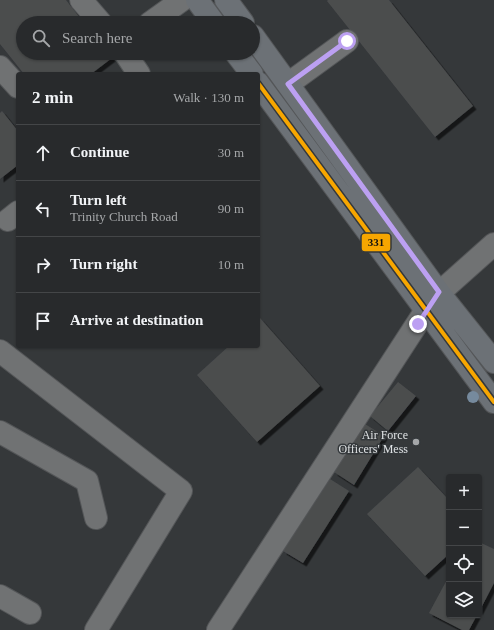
<!DOCTYPE html>
<html lang="en">
<head>
<meta charset="utf-8">
<style>
  :root { --surface:#282a2c; --page:#343638; --text:#f1f3f6; --muted:#a5a7a9; --line:#444648 }
  body { margin:0; font-family:Georgia,serif; background:var(--page); color:var(--text) }
  .controls { position:absolute; right:12px; bottom:12px; display:grid; overflow:hidden; border-radius:4px; box-shadow:0 1px 3px #0004 }
  .controls button { width:36px; height:36px; display:grid; place-items:center; padding:0; border:0; border-bottom:1px solid var(--line); background:var(--surface); color:var(--text); font:20px sans-serif }
  .stop { position:absolute; width:12px; height:12px; margin:-9px; border:3px solid #bca0f2; border-radius:50%; background:#fff }
  .stop.end { background:#bca0f2; border-color:#fff; box-shadow:0 1px 4px #0008 }
  .list { margin:0; padding:0; list-style:none }
  h2 { display:flex; justify-content:space-between; align-items:center; height:52px; margin:0; padding:0 16px; font-size:17px }
  h2 small { font-size:13px; font-weight:400; color:var(--muted) }
  .list li { display:grid; grid-template-columns:26px 1fr auto; gap:12px; align-items:center; box-sizing:border-box; height:56px; padding:0 16px; border-top:1px solid var(--line) }
  .list b { display:block; font-size:15px; white-space:nowrap }
  .list p { margin:0; font-size:13px; white-space:nowrap; color:var(--muted) }
  .list em { font-size:13px; font-style:normal; color:var(--muted) }
  .icon { flex:none; width:22px; height:22px; fill:none; stroke:currentColor; stroke-width:2; stroke-linecap:round; stroke-linejoin:round }
  .map { position:relative; flex:none; width:494px; height:630px; overflow:hidden }
  .search { position:absolute; background:var(--surface); box-shadow:0 1px 3px #0004; left:16px; top:16px; width:244px; height:44px; display:flex; align-items:center; gap:10px; box-sizing:border-box; padding:0 14px; border-radius:22px; color:var(--muted); font-size:15px }
  .panel { position:absolute; background:var(--surface); box-shadow:0 1px 3px #0004; left:16px; top:72px; width:244px; height:276px; border-radius:4px }
  .map>svg:first-child { display:block }
  .building { fill:#4b4d4e; filter:url(#shadow) }
  .lines { fill:none; stroke-linecap:round; stroke-linejoin:round }
  .minor-casing { stroke:#545658; stroke-width:24 }
  .major-casing { stroke:#545658; stroke-width:24 }
  .minor { stroke:#707273; stroke-width:22 }
  .major { stroke:#6c7176; stroke-width:22 }
  .bus-1-casing { stroke:#34383b; stroke-width:7 }
  .bus-1 { stroke:#f7a600; stroke-width:4 }
  .tree { fill:#768a9d }
  .route { stroke:#bca0f2; stroke-width:5 }
  .poi-dot { fill:#a4a6a8; stroke:#34383b; stroke-width:1.5 }
  .labels { text-anchor:middle; dominant-baseline:central; stroke-width:3; stroke-linejoin:round; paint-order:stroke }
  .poi-label { font-size:12px; fill:#dfe2e4; stroke:#34383b; text-anchor:end }
  .line-badge { stroke:#34383b; stroke-width:1.5 }
  .pale-badge-label { font-size:11px; text-anchor:middle; font-weight:bold; fill:#111 }
</style>
</head>
<body>
<div class="map">
<svg width="494" height="630" viewBox="0 0 494 630">
  <defs>
    <filter id="shadow"><feDropShadow dx="3.5" dy="3.5" stdDeviation="0" flood-color="#0009"/></filter>
  </defs>
  <rect width="100%" height="100%" fill="#35383a"/>
  <!-- building -->
  <path class="building" d="M0,0h66l18,23h-61v30h85l4,5 -21,16h-67l-24,-30z
    M328,0h61l84,106 -38,31 -108,-136z
    M2,111l16,20v34l-18,14v-66z
    M260,318l60,68 -63,56 -60,-67 32,-29h29v-26z
    M398,382l18,14 -28,35 -18,-15z
    M365,424l19,12 -30,49 -20,-13z
    M418,467l31,33v54l-24,22 -58,-62z
    M330,479l19,12 -46,72 -20,-12z
    M479,542l15,7v34l-15,29z
    M449,576v39h28l-8,15h-7l-33,-17z"/>
  <g class="lines">
    <defs>
      <path id="minor" d="M81,0l20,23
        M150,23l32,-23
        M125,53l14,21
        M0,67l18,20
        M288,84l59,-43
        M8,220l10,-8
        M0,351l181,140 -85,139
        M0,432l87,49 9,37
        M0,596l30,17
        M218,630l208,-320 13,-17 55,-49"/>
      <path id="major" d="M197,0l17,23
        M226,0l17,23
        M253,36l186,257 55,69
        M236,53l16,21
        M258,83l236,319"/>
    </defs>
    <!-- minor casing -->
    <use href="#minor" class="minor-casing"/>
    <!-- major casing -->
    <use href="#major" class="major-casing"/>
    <!-- minor -->
    <use href="#minor" class="minor"/>
    <!-- major -->
    <use href="#major" class="major"/>
    <defs>
      <path id="bus-1" d="M258,83l236,319"/>
    </defs>
    <!-- bus-1 casing -->
    <use href="#bus-1" class="bus-1-casing"/>
    <!-- bus-1 -->
    <use href="#bus-1" class="bus-1"/>
  </g>
  <!-- trees -->
  <circle class="tree" cx="473" cy="397" r="6"/>
  <g class="lines">
    <!-- route -->
    <path class="route" d="M347,41l-59,43 151,208 -21,32"/>
  </g>
  <!-- markers -->
  <circle class="poi-dot" cx="416" cy="442" r="4"/>
  <g class="labels">
    <!-- poi labels -->
    <g class="poi-label">
      <text x="408" y="435">Air Force<tspan x="408" dy="14">Officers' Mess</tspan></text>
    </g>
  </g>
  <rect class="line-badge" x="361" y="233" width="30" height="19" rx="4" fill="#f7a600"/>
  <g class="pale-badge-label">
    <text x="376" y="246">331</text>
  </g>
</svg>
<div class="controls">
<button>+</button>
<button>−</button>
<button><svg class="icon" aria-label="locate" viewBox="0 0 24 24"><circle cx="12" cy="12" r="6"/><path d="M12 2v4M12 18v4M2 12h4M18 12h4"/></svg></button>
<button><svg class="icon" aria-label="layers" viewBox="0 0 24 24"><path d="M12 4l9 5-9 5-9-5zM3 14l9 5 9-5"/></svg></button>
</div>
<div class="stop" style="left:347px;top:41px"></div>
<div class="stop end" style="left:418px;top:324px"></div>
<div class="search"><svg class="icon" aria-label="search" viewBox="0 0 24 24"><circle cx="10" cy="10" r="6"/><path d="M15 15l6 6"/></svg>Search here</div>
<section class="panel">
<h2>2 min<small>Walk · 130 m</small></h2>
<ul class="list">
<li><svg class="icon" aria-label="ahead" viewBox="0 0 24 24"><path d="M12 20V5M6 11l6-6 6 6"/></svg><div><b>Continue</b></div><em>30 m</em></li>
<li><svg class="icon" aria-label="left" viewBox="0 0 24 24"><path d="M17 20v-9H6M10 6l-5 5 5 5"/></svg><div><b>Turn left</b><p>Trinity Church Road</p></div><em>90 m</em></li>
<li><svg class="icon" aria-label="right" viewBox="0 0 24 24"><path d="M7 20v-9h11M14 6l5 5-5 5"/></svg><div><b>Turn right</b></div><em>10 m</em></li>
<li><svg class="icon" aria-label="arrive" viewBox="0 0 24 24"><path d="M6 21V4h12l-3 4 3 4H6"/></svg><div><b>Arrive at destination</b></div></li>
</ul>
</section>
</div>
</body>
</html>
